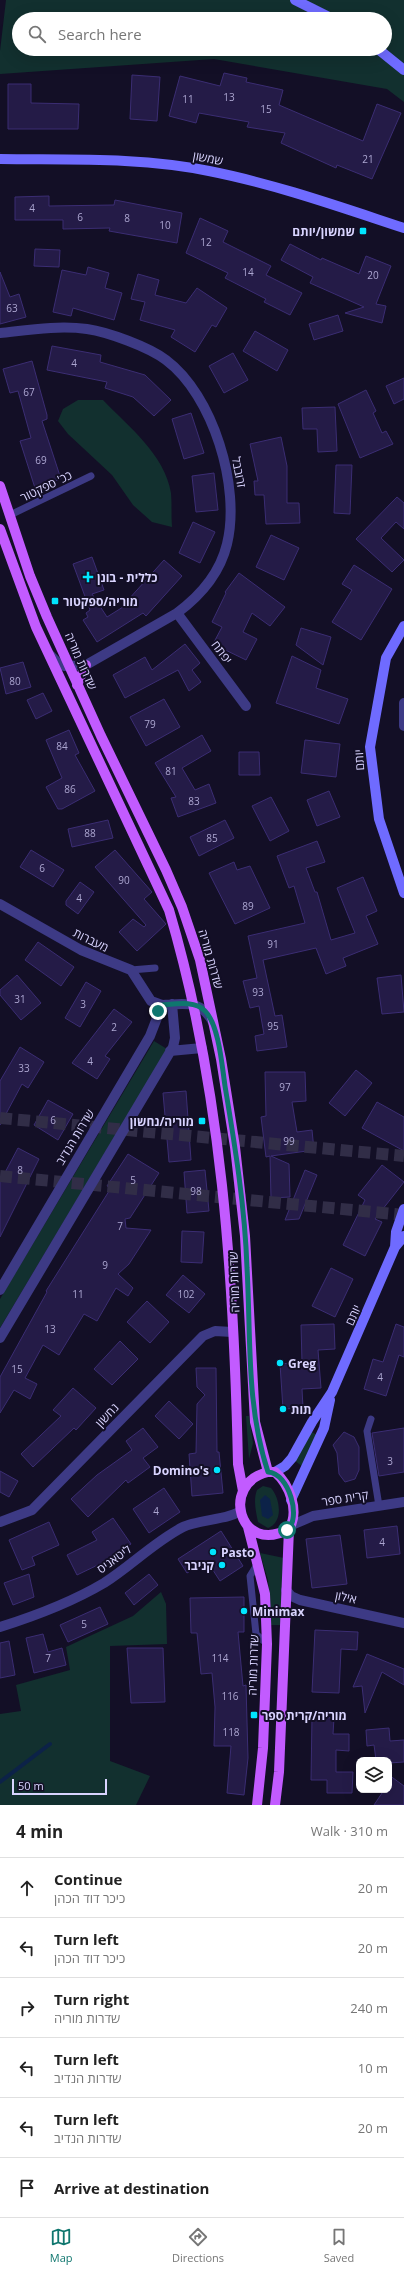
<!DOCTYPE html>
<html lang="en">
<head>
<meta charset="utf-8">
<style>
  :root { --surface:#fff; --page:#f2f2f2; --text:#222; --muted:#767676; --line:#e0e0e0; --accent:#0f766e }
  body { margin:0; font-family:"Open Sans","Noto Sans Hebrew",sans-serif; background:var(--page); color:var(--text) }
  .controls { position:absolute; right:12px; bottom:12px; display:grid; overflow:hidden; border-radius:8px; box-shadow:0 4px 16px #0002 }
  .controls button { width:36px; height:36px; display:grid; place-items:center; padding:0; border:0; border-bottom:1px solid var(--line); background:var(--surface); color:var(--text); font:20px sans-serif }
  .scale { position:absolute; left:12px; bottom:10px; width:95px; box-sizing:border-box; padding-left:4px; border:2px solid #d9d4ff; border-top:0; font-size:11px; line-height:14px; white-space:nowrap; color:#d9d4ff; -webkit-text-stroke:3px #130f26; paint-order:stroke }
  .stop { position:absolute; width:12px; height:12px; margin:-9px; border:3px solid #0f766e; border-radius:50%; background:#fff }
  .stop.end { background:#0f766e; border-color:#fff; box-shadow:0 1px 4px #0008 }
  .list { margin:0; padding:0; list-style:none }
  h2 { display:flex; justify-content:space-between; align-items:center; height:52px; margin:0; padding:0 16px; font-size:17px }
  h2 small { font-size:13px; font-weight:400; color:var(--muted) }
  .list li { display:grid; grid-template-columns:26px 1fr auto; gap:12px; align-items:center; box-sizing:border-box; height:60px; padding:0 16px; border-top:1px solid var(--line) }
  .list b { display:block; font-size:15px; white-space:nowrap }
  .list p { margin:0; font-size:13px; white-space:nowrap; color:var(--muted) }
  .list em { font-size:13px; font-style:normal; color:var(--muted) }
  .icon { flex:none; width:22px; height:22px; fill:none; stroke:currentColor; stroke-width:2; stroke-linecap:round; stroke-linejoin:round }
  .map { position:relative; flex:none; width:404px; height:1805px; overflow:hidden }
  .search { position:absolute; background:var(--surface); box-shadow:0 4px 16px #0002; left:12px; right:12px; top:12px; height:44px; display:flex; align-items:center; gap:10px; box-sizing:border-box; padding:0 14px; border-radius:22px; color:var(--muted); font-size:15px }
  .sheet { height:412px; background:var(--surface) }
  nav { display:flex; justify-content:space-around; align-items:center; box-sizing:border-box; height:56px; border-top:1px solid var(--line); background:var(--surface); font-size:11px; color:var(--muted) }
  nav a { display:grid; justify-items:center; gap:2px }
  nav .on { color:var(--accent) }
  .map>svg:first-child { display:block }
  .green { fill:#12302f; fill-rule:evenodd }
  .water { fill:#0c2248 }
  .lines { fill:none; stroke-linecap:round; stroke-linejoin:round }
  .stream { stroke:#0c2248; stroke-width:4 }
  .building { fill:#241b47; stroke:#3b2d73 }
  .highway-tunnel { stroke:#312d47; stroke-width:12; stroke-dasharray:12 6; stroke-linecap:butt }
  .lane { stroke:#3d3a85; stroke-width:7 }
  .street { stroke:#3d3a85; stroke-width:10 }
  .secondary { stroke:#6f6bff; stroke-width:10 }
  .primary { stroke:#c25bff; stroke-width:10 }
  .route { stroke:#0f766e; stroke-width:5 }
  .poi-dot { fill:#00e5ff; stroke:#130f26; stroke-width:1.5 }
  .labels { text-anchor:middle; dominant-baseline:central; stroke-width:4; stroke-linejoin:round; paint-order:stroke }
  .number-label { font-size:10px; fill:#aca6d1 }
  .street-label { font-size:12px; fill:#d9d4ff; stroke:#130f26 }
  .poi-label { font-size:12px; font-weight:bold; fill:#d9d4ff; stroke:#130f26; text-anchor:start }
</style>
</head>
<body>
<div class="map">
<svg width="404" height="1805" viewBox="0 0 404 1805">
  <rect width="100%" height="100%" fill="#130f26"/>
  <!-- green -->
  <path class="green" d="M6,0h398v102l-17,-13 -173,-30 -214,15v-23zM19,19h366v30h-366z
    M78,400h25c25,26 62,55 68,93 1,11 0,23 1,34l-20,-5 -19,-17 -21,-30 -44,-41 -10,-13 5,-12z
    M154,1041l13,8 -167,279v-29z
    M246,1416h3l4,27 -4,16z
    M312,1432l5,3 -14,32 -9,-7z
    M263,1486l8,2c9,10 13,34 -3,40l-10,-6c-2,-10 -5,-22 -1,-32z
    M260,1553l24,5 -3,67h-10l-3,-45z
    M161,1592l5,12 1,40 -57,2v115l40,15 -14,29h-136v-91l21,-3 -5,-26 54,-15 -4,-23 67,-31z"/>
  <!-- water -->
  <path class="water" d="M265,1495l5,4 3,16 -5,4 -6,-3 -2,-16z"/>
  <g class="lines">
    <!-- stream -->
    <path class="stream" d="M0,1782l50,-38"/>
  </g>
  <!-- building -->
  <path class="building" d="M224,73l23,5 -1,4 37,8 -4,15 84,36 14,-37 24,9 -29,66 -35,-14 -1,3 -55,-25 4,-10 -38,-6 2,-5 -50,-9 -3,10 -27,-7 11,-40 40,10z
    M132,75l28,2 -3,44 -27,-2z
    M8,84h23v19l48,1 -1,25h-70z
    M49,196v10l65,-1 1,-5 67,13 -5,30 -68,-12 1,-3 -47,1v-9h-48v-23z
    M200,218l28,13 -5,11 48,24 -5,9 36,18 -12,22 -26,-13 2,-3 -41,-21 3,-5 -42,-20z
    M290,244l31,16 1,-2 37,16 7,-18 25,10 -15,38 10,2 -4,17 -37,-10 19,-6 -54,-24 3,-6 -32,-17z
    M35,249l25,1 -1,17 -25,-1z
    M88,267l21,6 -4,15 17,5 -8,27 -41,-12 -2,8 -18,-4 9,-42 24,5z
    M0,272l10,25 9,-3 7,23 -26,7z
    M138,274l21,6 -4,15 31,8 11,-15 30,20 -11,19 -4,-2 -17,27 -24,-15 4,-7 -35,-10 5,-18 -14,-3z
    M338,315l5,16 -29,9 -5,-16z
    M255,331l33,19 -11,21 -34,-20z
    M52,346l49,9 -1,7 45,13 26,25 -17,16 -21,-19 -28,-9 2,-6 -60,-12z
    M233,353l15,27 -24,13 -15,-27z
    M32,361l15,54v4l-5,2 19,58 -26,9 -15,-47 11,-3 -13,-47 -8,2 -7,-24z
    M404,378v21l-10,5 -8,-18z
    M366,390l10,21 -3,2 9,20 4,-2 7,13 -33,14 -22,-54z
    M335,407l2,44 -19,1 -1,-23h-14l-1,-21z
    M191,413l13,40 -20,6 -12,-40z
    M281,437l6,29v37h12l1,20 -34,1 -2,-29h-9l-1,-14h4l-8,-37z
    M336,465h16l-2,49 -16,-1z
    M214,473l4,37 -22,2 -4,-36z
    M397,497l7,6v26l-8,-7 -15,16 23,22 -12,12 -36,-33z
    M193,522l22,10 -15,31 -21,-10z
    M271,535l28,13 -15,32 -28,-13z
    M92,557l12,33 -12,4 15,23 24,-15 -3,-2 36,-40 18,16 -36,40 -3,-3 -46,29 -14,-22 5,-3 -2,-4 4,-3 -17,-46z
    M354,565l38,24 -31,51 -29,-18 20,-32 -10,-6z
    M239,573l46,34 -15,19 -18,-13 -9,19 14,7 -11,21 -33,-16 9,-17 -10,-5 14,-29 -1,-1z
    M301,628l30,9 -8,28 -27,-20z
    M185,644l15,19 -8,7 9,12 -12,9 -11,-21 -53,28 -12,-23 32,-18 7,13z
    M292,656l29,14 -5,18 32,11 -9,25 -63,-21z
    M23,662l8,25 -25,7 -6,-26z
    M43,693l9,18 -16,8 -9,-19z
    M164,699l16,28 -34,19 -16,-29z
    M69,730l10,23 -4,2 20,36 -33,18h-4l-12,-22 16,-9 -16,-38z
    M202,735l9,16 -29,17 13,22 14,-6 7,19 -38,14 -7,-19 5,-1 -21,-34z
    M305,740l35,4 -4,33 -35,-4z
    M239,752h20l1,23h-21z
    M329,791l11,26 -23,9 -10,-26z
    M271,797l18,34 -19,10 -18,-35z
    M108,820l5,18 -41,9 -4,-18z
    M225,820l9,18 -35,18 -9,-19z
    M317,841l8,21 -19,6 9,24h2l14,48 24,-7 -18,-45 26,-11 14,34 -11,5 12,28 -35,14 3,8 -20,8 -10,-26 -53,12 12,56 7,-1 5,32 -30,4 -2,-15 9,-2 -5,-28 -9,2 -7,-27 14,-3 -9,-42 57,-13 -11,-37 -5,2 -12,-32z
    M31,850l33,20 -11,17 -33,-20z
    M115,850l37,42 -8,7 22,25 -29,27 -18,-19 14,-13 11,8 2,-2 -51,-58z
    M234,862l3,8 13,-4 20,42 -35,16 -26,-51z
    M80,882l14,10 -16,22 -12,-9v-4z
    M38,942l36,25 -13,19 -36,-26z
    M17,975l24,28 -20,17 -21,-25v-5z
    M401,975l3,37 -22,2 -5,-36z
    M86,982l15,9 -21,36 -15,-9z
    M114,1009l18,13 -27,34 5,3 -13,20 -25,-16z
    M20,1047l24,15 -16,26 -6,-4 -22,41v-44z
    M356,1070l16,13 -27,33 -16,-13z
    M265,1072h40l1,29 -14,1 5,30 15,-2 2,20 -43,6 18,8 1,33 -19,1 -1,-42 -4,1 -5,-40 5,-1z
    M186,1091l5,69 -22,2 -6,-69z
    M48,1100l25,14 -15,26 -24,-15z
    M377,1102l27,15v34l-42,-23z
    M18,1148l21,11 -39,78v-55z
    M128,1154l31,19 -29,45 -5,1 1,9 25,2 -22,34 -11,10 15,14 -5,8 -12,-8 -19,33 -13,-7 -25,41 -16,-10 -18,33 12,6 -7,15 -16,-9 -14,23v-36l47,-85 -1,-1 65,-103 -4,-2z
    M382,1165l22,17 -29,37 7,3 -17,34 -22,-11 22,-45 -7,-5z
    M205,1170l4,41 -22,2 -3,-41z
    M305,1170l12,5 -18,44 -14,1z
    M182,1231l22,1 -2,31 -21,-1z
    M331,1268l22,11 -18,38 -23,-11z
    M183,1275l22,19 -16,19 -23,-18z
    M147,1301l22,21 -19,21 -23,-21z
    M334,1324l1,25 -17,1 3,38 -19,1 1,19 -20,1 -3,-45 22,-2 -1,-37z
    M396,1324l8,3v30l-5,-2 -13,41 -22,-7 9,-30 10,3z
    M120,1341l18,18 -26,26 -18,-16z
    M196,1368h20l1,84h2l4,41 -31,3 -3,-42 7,-1 1,-49 8,-9 -8,-8z
    M73,1388l23,20 -20,22 -2,-2 -41,39 -12,-13 40,-38 -8,-6z
    M169,1401l24,23 -14,15 -24,-23z
    M143,1428l15,19 -15,11 7,9 -22,16 -2,-3 -38,37 -17,-18 26,-24 35,-25 -6,-9z
    M404,1428v44l-25,4 -7,-43z
    M344,1432l10,5 5,10v23l-4,9 -10,3 -6,-8 -2,-21 -4,-8z
    M0,1471l18,10 -9,16 -9,-5z
    M164,1488l16,24 -31,21 -16,-24z
    M113,1518l18,26 -27,18 -27,13 -10,-20 30,-15 -5,-8z
    M49,1522l10,23 -27,12 3,8 -13,5 -13,-30z
    M397,1526l3,28 -33,4 -3,-28z
    M221,1531l22,35 -23,15 -13,-20 -20,12 -9,-14z
    M340,1535l7,49 -35,4 -6,-49z
    M29,1574l5,23 -21,8 -9,-22z
    M149,1574l9,11 -24,20 -9,-12z
    M244,1597v35h-6l5,54 3,-1 2,73 -4,37 -17,-2 4,-47h-17l1,-39 -3,-34 -11,1 -4,-41h-6l-1,-35z
    M100,1607l8,17 -40,18 -8,-17z
    M315,1630l43,2 -1,18 -16,-1 -2,44 -27,-1z
    M43,1634l5,18 14,-4 4,17 -32,8 -8,-35z
    M9,1641l6,34 -15,3v-35z
    M127,1648h36l2,54 -34,1z
    M367,1654l37,15v16l-22,-13 -17,41 -3,-27 -9,1z
    M312,1717l22,1 -1,16h16v17l-13,-1v22h17l-1,21h-25v-13h-16z
    M389,1728l1,13 14,-1v22l-15,1v-3h-13l-2,-15 -7,1 -1,-16z
    M389,1775l15,11v19h-30l10,-15h5z"/>
  <g class="lines">
    <!-- highway-tunnel -->
    <path class="highway-tunnel" d="M0,1118l404,38
      M0,1176l404,39"/>
    <!-- lane -->
    <path class="lane" d="M10,515l81,-39
      M131,970l24,-2
      M371,1419l-4,12 12,75
      M258,1563l-8,13 6,58 11,10"/>
    <!-- street -->
    <path class="street" d="M0,333c28,-3 59,-8 87,-4 21,3 62,18 79,31 47,35 75,127 61,184 -7,29 -27,52 -50,69l-91,52 -22,1 -7,-4 -7,-7
      M177,613l69,93
      M404,703v23
      M0,904l81,46 50,20 20,31 11,4
      M170,1051l32,-3
      M0,1290l150,-254 12,-31c23,-1 38,-6 51,17
      M0,1338l173,-291 2,-9 -3,-34
      M0,1522l32,-12 171,-174 12,-5 17,1
      M292,1525l21,-9 91,-14
      M286,1590l5,6 9,4 104,23
      M0,1627c35,-11 72,-25 104,-44 27,-17 50,-41 79,-56 13,-7 51,-8 58,-17"/>
    <!-- secondary -->
    <path class="secondary" d="M295,0l38,19
      M378,49l26,21
      M0,159c69,1 141,-2 209,12 66,13 131,36 195,57
      M404,626l-18,32 -16,89 9,72 25,74
      M395,1247l1,-15 8,-23
      M275,1472l10,-6 7,-8 20,-36 20,-30 63,-145 9,-11
      M291,1500l33,-72 6,-28"/>
    <!-- primary -->
    <path class="primary" d="M0,486l30,90 17,41 54,119 65,134 16,37 18,53 21,99 14,88 10,89 10,186 13,50
      M0,529l36,98 133,283c53,179 65,368 69,554l5,27
      M77,685l9,-20
      M268,1472h7c14,12 25,39 14,57 -50,27 -69,-46 -21,-57z
      M248,1527l17,67 2,50 -4,104 -6,57
      M275,1805l4,-33 10,-243"/>
  </g>
  <g class="lines">
    <!-- route -->
    <path class="route" d="M158,1011l4,-6c13,-1 33,-5 43,6 14,14 17,55 20,75 10,60 20,121 22,182 4,69 -1,138 21,204 21,1 34,47 19,58"/>
  </g>
  <!-- markers -->
  <g class="poi-dot">
    <rect x="359" y="227" width="8" height="8" rx="2"/>
    <path d="M86 571h4v4h4v4h-4v4h-4v-4h-4v-4h4z"/>
    <rect x="51" y="597" width="8" height="8" rx="2"/>
    <rect x="198" y="1117" width="8" height="8" rx="2"/>
    <circle cx="280" cy="1363" r="4"/>
    <circle cx="283" cy="1409" r="4"/>
    <circle cx="217" cy="1470" r="4"/>
    <circle cx="213" cy="1552" r="4"/>
    <circle cx="222" cy="1565" r="4"/>
    <circle cx="244" cy="1611" r="4"/>
    <rect x="250" y="1711" width="8" height="8" rx="2"/>
  </g>
  <g class="labels">
    <!-- number labels -->
    <g class="number-label">
      <text x="229" y="97">13</text>
      <text x="188" y="99">11</text>
      <text x="266" y="109">15</text>
      <text x="368" y="159">21</text>
      <text x="32" y="208">4</text>
      <text x="80" y="217">6</text>
      <text x="127" y="218">8</text>
      <text x="165" y="225">10</text>
      <text x="206" y="242">12</text>
      <text x="248" y="272">14</text>
      <text x="373" y="275">20</text>
      <text x="12" y="308">63</text>
      <text x="74" y="363">4</text>
      <text x="29" y="392">67</text>
      <text x="41" y="460">69</text>
      <text x="15" y="681">80</text>
      <text x="150" y="724">79</text>
      <text x="62" y="746">84</text>
      <text x="171" y="771">81</text>
      <text x="70" y="789">86</text>
      <text x="194" y="801">83</text>
      <text x="90" y="833">88</text>
      <text x="212" y="838">85</text>
      <text x="42" y="868">6</text>
      <text x="124" y="880">90</text>
      <text x="79" y="898">4</text>
      <text x="248" y="906">89</text>
      <text x="273" y="944">91</text>
      <text x="258" y="992">93</text>
      <text x="20" y="999">31</text>
      <text x="83" y="1004">3</text>
      <text x="273" y="1026">95</text>
      <text x="114" y="1027">2</text>
      <text x="90" y="1061">4</text>
      <text x="24" y="1068">33</text>
      <text x="285" y="1087">97</text>
      <text x="53" y="1120">6</text>
      <text x="289" y="1141">99</text>
      <text x="20" y="1170">8</text>
      <text x="133" y="1180">5</text>
      <text x="196" y="1191">98</text>
      <text x="120" y="1226">7</text>
      <text x="105" y="1265">9</text>
      <text x="78" y="1294">11</text>
      <text x="186" y="1294">102</text>
      <text x="50" y="1329">13</text>
      <text x="17" y="1369">15</text>
      <text x="380" y="1377">4</text>
      <text x="390" y="1461">3</text>
      <text x="156" y="1511">4</text>
      <text x="382" y="1542">4</text>
      <text x="84" y="1624">5</text>
      <text x="48" y="1658">7</text>
      <text x="220" y="1658">114</text>
      <text x="230" y="1696">116</text>
      <text x="231" y="1732">118</text>
    </g>
    <!-- street labels -->
    <g class="street-label">
      <text transform="translate(208 158) rotate(11)">שמשון</text>
      <text transform="translate(239 472) rotate(79)">זרובבל</text>
      <text transform="translate(46 486) rotate(-26)">ככ' ספקטור</text>
      <text transform="translate(222 652) rotate(53)">יפתח</text>
      <text transform="translate(81 661) rotate(66)">שדרות מוריה</text>
      <text transform="translate(359 760) rotate(-94)">יותם</text>
      <text transform="translate(91 940) rotate(26)">מעברות</text>
      <text transform="translate(211 959) rotate(74)">שדרות מוריה</text>
      <text transform="translate(75 1137) rotate(-59)">שדרות הנדיב</text>
      <text transform="translate(234 1282) rotate(-92)">שדרות מוריה</text>
      <text transform="translate(353 1315) rotate(-66)">יותם</text>
      <text transform="translate(107 1415) rotate(-46)">נחשון</text>
      <text transform="translate(345 1498) rotate(-9)">קרית ספר</text>
      <text transform="translate(114 1559) rotate(-36)">ליטאניס</text>
      <text transform="translate(346 1597) rotate(12)">אילון</text>
      <text transform="translate(253 1665) rotate(-88)">שדרות מוריה</text>
    </g>
    <!-- poi labels -->
    <g class="poi-label">
      <text x="355" y="231" text-anchor="end">שמשון/יותם</text>
      <text x="97" y="577">כללית - בונן</text>
      <text x="63" y="601">מוריה/ספקטור</text>
      <text x="194" y="1121" text-anchor="end">מוריה/נחשון</text>
      <text x="288" y="1363">Greg</text>
      <text x="291" y="1409">תות</text>
      <text x="209" y="1470" text-anchor="end">Domino's</text>
      <text x="221" y="1552">Pasto</text>
      <text x="214" y="1565" text-anchor="end">קניבר</text>
      <text x="252" y="1611">Minimax</text>
      <text x="262" y="1715">מוריה/קרית ספר</text>
    </g>
  </g>
</svg>
<div class="controls">
<button><svg class="icon" aria-label="layers" viewBox="0 0 24 24"><path d="M12 4l9 5-9 5-9-5zM3 14l9 5 9-5"/></svg></button>
</div>
<div class="scale">50 m</div>
<div class="stop" style="left:287px;top:1530px"></div>
<div class="stop end" style="left:158px;top:1011px"></div>
<div class="search"><svg class="icon" aria-label="search" viewBox="0 0 24 24"><circle cx="10" cy="10" r="6"/><path d="M15 15l6 6"/></svg>Search here</div>
</div>
<section class="sheet">
<h2>4 min<small>Walk · 310 m</small></h2>
<ul class="list">
<li><svg class="icon" aria-label="ahead" viewBox="0 0 24 24"><path d="M12 20V5M6 11l6-6 6 6"/></svg><div><b>Continue</b><p>כיכר דוד הכהן</p></div><em>20 m</em></li>
<li><svg class="icon" aria-label="left" viewBox="0 0 24 24"><path d="M17 20v-9H6M10 6l-5 5 5 5"/></svg><div><b>Turn left</b><p>כיכר דוד הכהן</p></div><em>20 m</em></li>
<li><svg class="icon" aria-label="right" viewBox="0 0 24 24"><path d="M7 20v-9h11M14 6l5 5-5 5"/></svg><div><b>Turn right</b><p>שדרות מוריה</p></div><em>240 m</em></li>
<li><svg class="icon" aria-label="left" viewBox="0 0 24 24"><path d="M17 20v-9H6M10 6l-5 5 5 5"/></svg><div><b>Turn left</b><p>שדרות הנדיב</p></div><em>10 m</em></li>
<li><svg class="icon" aria-label="left" viewBox="0 0 24 24"><path d="M17 20v-9H6M10 6l-5 5 5 5"/></svg><div><b>Turn left</b><p>שדרות הנדיב</p></div><em>20 m</em></li>
<li><svg class="icon" aria-label="arrive" viewBox="0 0 24 24"><path d="M6 21V4h12l-3 4 3 4H6"/></svg><div><b>Arrive at destination</b></div></li>
</ul>
</section>
<nav>
<a class="on"><svg class="icon" aria-label="map" viewBox="0 0 24 24"><path d="M3 6l6-2 6 2 6-2v14l-6 2-6-2-6 2zM9 4v14M15 6v14"/></svg>Map</a>
<a><svg class="icon" aria-label="directions" viewBox="0 0 24 24"><path d="M12 3l9 9-9 9-9-9zM9 14v-3h6M13 9l2 2-2 2"/></svg>Directions</a>
<a><svg class="icon" aria-label="saved" viewBox="0 0 24 24"><path d="M7 4h10v16l-5-4-5 4z"/></svg>Saved</a>
</nav>
</body>
</html>
